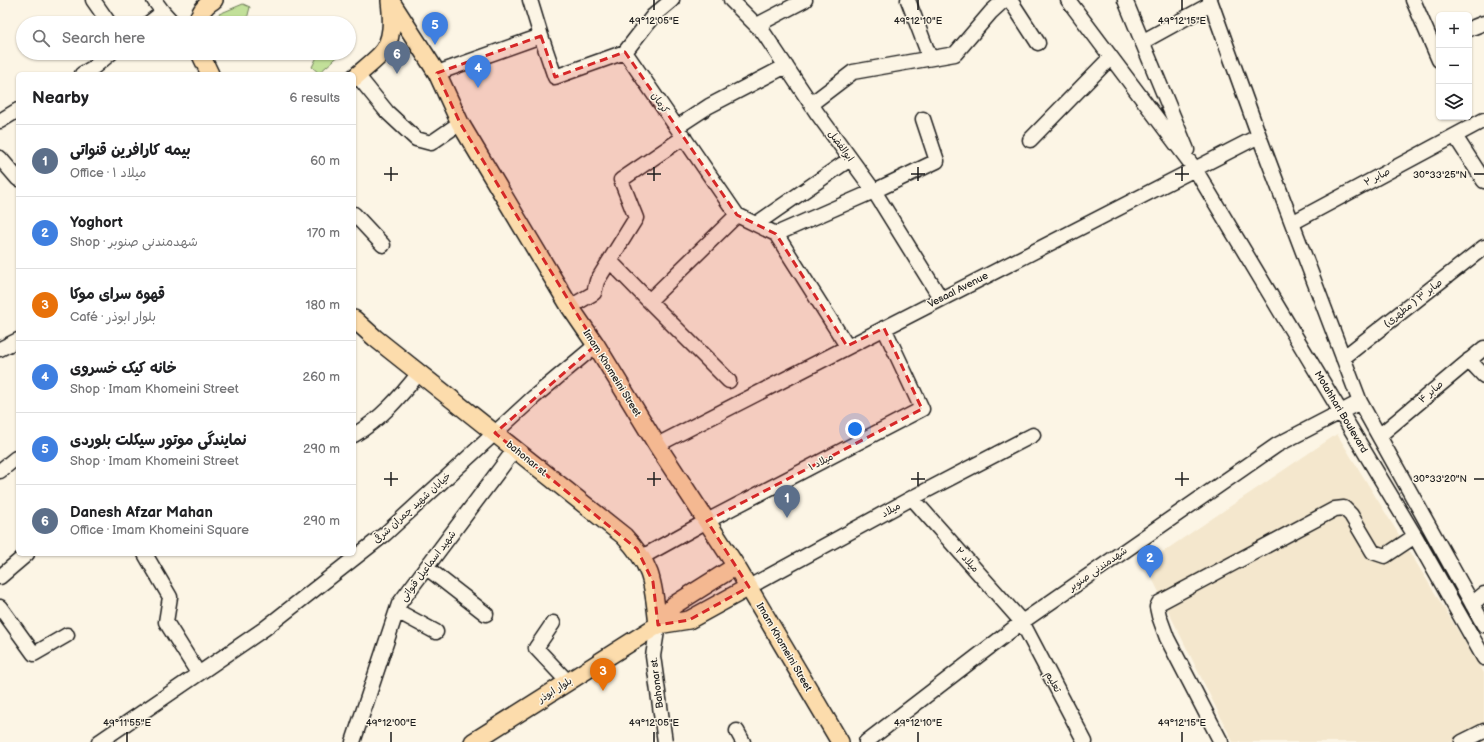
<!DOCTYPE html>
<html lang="en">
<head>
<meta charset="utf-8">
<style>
  :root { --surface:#fff; --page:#f6f6f6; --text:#202124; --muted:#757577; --line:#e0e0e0; --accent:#0b8043 }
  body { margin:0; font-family:"Balsamiq Sans","Playpen Sans Arabic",sans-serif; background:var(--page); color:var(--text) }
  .controls { position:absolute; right:12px; top:12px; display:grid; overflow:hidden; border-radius:6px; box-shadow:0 1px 3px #0004 }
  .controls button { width:36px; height:36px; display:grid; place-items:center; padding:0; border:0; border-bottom:1px solid var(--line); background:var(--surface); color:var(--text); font:20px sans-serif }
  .you { position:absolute; left:855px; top:429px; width:14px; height:14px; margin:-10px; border:3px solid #fff; border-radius:50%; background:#1a73e8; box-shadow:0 0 0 6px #1a73e833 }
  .badge { display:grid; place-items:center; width:26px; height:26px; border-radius:50%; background:var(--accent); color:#fff; font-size:13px; font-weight:700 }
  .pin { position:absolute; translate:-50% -33px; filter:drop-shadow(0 1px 2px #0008) }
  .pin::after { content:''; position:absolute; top:21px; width:14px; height:12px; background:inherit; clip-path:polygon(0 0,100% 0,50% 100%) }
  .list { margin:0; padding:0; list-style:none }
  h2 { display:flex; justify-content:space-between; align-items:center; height:52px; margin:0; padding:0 16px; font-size:17px }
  h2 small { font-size:13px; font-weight:400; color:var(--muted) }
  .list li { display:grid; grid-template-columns:26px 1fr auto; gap:12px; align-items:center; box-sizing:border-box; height:72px; padding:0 16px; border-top:1px solid var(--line) }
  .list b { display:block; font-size:15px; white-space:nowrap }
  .list p { margin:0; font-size:13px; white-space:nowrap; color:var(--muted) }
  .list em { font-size:13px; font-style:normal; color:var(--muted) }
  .icon { flex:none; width:22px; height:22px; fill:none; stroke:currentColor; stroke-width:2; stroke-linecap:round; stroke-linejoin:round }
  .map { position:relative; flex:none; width:1484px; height:742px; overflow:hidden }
  .search { position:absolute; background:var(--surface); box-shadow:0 1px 3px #0004; left:16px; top:16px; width:340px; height:44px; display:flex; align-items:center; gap:10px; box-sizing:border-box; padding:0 14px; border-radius:22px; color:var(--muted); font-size:15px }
  .panel { position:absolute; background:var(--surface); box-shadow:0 1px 3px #0004; left:16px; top:72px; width:340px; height:484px; border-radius:6px }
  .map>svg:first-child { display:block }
  .built { fill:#f4e7cd }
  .green { fill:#c2e099; stroke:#6f7e5a }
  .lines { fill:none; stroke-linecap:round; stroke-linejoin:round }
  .minor-casing { stroke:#1c1c1c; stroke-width:17 }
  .major-casing { stroke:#1c1c1c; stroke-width:20 }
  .minor { stroke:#fcf5e5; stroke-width:14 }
  .major { stroke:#fcdcac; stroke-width:17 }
  .marked { fill:#d62828; fill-opacity:0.2; stroke:#d62828; stroke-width:3; stroke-dasharray:8 5; stroke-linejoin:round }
  .ticks { fill:none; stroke:#1c1c1c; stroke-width:1.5 }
  .labels { text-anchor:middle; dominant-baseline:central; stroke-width:3; stroke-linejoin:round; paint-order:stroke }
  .street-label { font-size:10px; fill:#1c1c1c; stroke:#fcf5e5 }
  .ticks-label { font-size:10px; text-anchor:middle; fill:#1c1c1c; stroke:#fcf5e5; stroke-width:3; stroke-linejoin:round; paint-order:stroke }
</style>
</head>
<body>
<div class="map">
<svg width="1484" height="742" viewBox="0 0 1484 742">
  <rect width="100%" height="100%" fill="#fcf5e5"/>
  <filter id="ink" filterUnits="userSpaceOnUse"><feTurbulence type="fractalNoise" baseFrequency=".025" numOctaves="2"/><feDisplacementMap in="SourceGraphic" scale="8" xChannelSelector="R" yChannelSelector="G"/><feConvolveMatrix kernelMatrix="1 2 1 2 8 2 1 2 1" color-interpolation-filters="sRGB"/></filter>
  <g filter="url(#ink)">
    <!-- built -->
    <path class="built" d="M1337,434l147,239v69h-251l-88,-178z"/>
    <!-- green -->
    <path class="green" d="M243,4l7,3 -4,16h-38l11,-9z
      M319,53h23l-23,20 -7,-6z"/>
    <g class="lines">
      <defs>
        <path id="minor" d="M93,0l16,23
          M154,0l9,12 10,11
          M731,0l32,32 54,81 57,78 67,108
          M908,0l22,58
          M1010,0l28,43
          M1068,0l127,169 220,367 69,122
          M1125,0l62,150
          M1210,0l49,136 101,266 124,223
          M1413,0l26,60
          M149,23l14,-11
          M757,25l48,-25
          M1469,29l15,-6
          M541,36l14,41 70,-25 112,163 39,19
          M1142,42l69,-38
          M625,52l28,-36 19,-16
          M437,73l104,-37 -11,-36
          M82,74l12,-7 17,-14
          M357,75l30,37 29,27 15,4 29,-20
          M811,104l42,-32 102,-18 36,-42 13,-12
          M0,121l18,-11
          M677,127l32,-21 77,-40
          M1455,136l29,45
          M1030,140l81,-83
          M0,158l18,21
          M354,214l29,31
          M1292,223l192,-103
          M756,224l94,-65
          M776,234l98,-43 63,-30 -14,-42
          M776,234l71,112
          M610,261l39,40 88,-86
          M649,301l80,80
          M570,307l24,-14 3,-12 39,-63 -15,-38 63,-43
          M0,349l18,-9
          M1343,358l141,-111
          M1469,360l15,16
          M354,435c27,-16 46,-38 65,-62
          M1379,436l105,-88
          M657,445l602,-309
          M0,471l16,-13 2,2
          M912,498l110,124 63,120
          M145,554l25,43 -4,25 32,51
          M642,557l65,-36 215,-112 -38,-81
          M427,568l59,46
          M0,577l27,-23
          M749,587l163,-89 121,-63
          M1472,604l12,-10
          M0,607l34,47 33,-19
          M397,611l39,21
          M553,623l-17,25 32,34
          M658,625l-5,31 12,86
          M737,731l6,11
          M99,742l165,-113 121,-95 149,-137 62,-52
          M353,742l46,-138 116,-155
          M866,742l156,-120 255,-177 83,-43
          M1221,742l-54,-104 -8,-22 -2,-9 2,-4 176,-94 9,-1 7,7 22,37 12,4 30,-20
          M1462,742l22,-11"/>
        <path id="major" d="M390,0l47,73 23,50 110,184 26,38 61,100 79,121 104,176
          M197,23c2,-10 8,-18 17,-23
          M200,53l10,21
          M354,78c9,-8 18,-15 26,-23 14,-14 12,-37 10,-54
          M354,319l21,19 249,198c30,31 29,49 34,89
          M658,625l31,-5 60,-33
          M473,742l185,-117 16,-20 62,-39"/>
      </defs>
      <!-- minor casing -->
      <use href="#minor" class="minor-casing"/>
      <!-- major casing -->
      <use href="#major" class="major-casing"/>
      <!-- minor -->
      <use href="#minor" class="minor"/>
      <!-- major -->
      <use href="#major" class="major"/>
    </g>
  </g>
  <!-- marked area -->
  <path class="marked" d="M541,36l14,41 70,-25 112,163 39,19 71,112 37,-18 38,81 -215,112 42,66 -60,33 -31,5 -5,-43 -16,-33 -142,-116 101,-88 -136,-222 -23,-50z"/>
  <!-- ticks -->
  <path class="ticks" d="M654,0v10M918,0v10M1182,0v10M391,167v14M654,167v14M918,167v14M1182,167v14M384,174h14M647,174h14M911,174h14M1175,174h14M1474,174h10M391,472v14M654,472v14M918,472v14M1182,472v14M384,479h14M647,479h14M911,479h14M1175,479h14M1474,479h10M127,732v10M391,732v10M654,732v10M918,732v10M1182,732v10"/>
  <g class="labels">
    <!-- street labels -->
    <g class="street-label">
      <text transform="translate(660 103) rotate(55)">کرمان</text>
      <text transform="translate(841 146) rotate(54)">ابوالفضل</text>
      <text transform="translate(1377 177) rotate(-28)">صابر ۲</text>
      <text transform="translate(958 290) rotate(-27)">Vesaal Avenue</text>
      <text transform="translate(1413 303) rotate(-38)">صابر ۳ ( مطهری)</text>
      <text transform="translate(612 373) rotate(58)">Imam Khomeini Street</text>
      <text transform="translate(1431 392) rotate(-40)">صابر ۴</text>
      <text transform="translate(1341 412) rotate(59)">Motahhari Boulevard</text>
      <text transform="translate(527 459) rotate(39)">bahonar st.</text>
      <text transform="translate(821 462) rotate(-28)">میلاد ۱</text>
      <text transform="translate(412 508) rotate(-42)">خیابان شهید چمران شرقی</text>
      <text transform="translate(891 510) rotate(-29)">میلاد</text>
      <text transform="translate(967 560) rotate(48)">میلاد ۲</text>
      <text transform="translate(428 566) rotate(-53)">شهید اسماعیل قنواتی</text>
      <text transform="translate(1098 569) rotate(-35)">شهدمندنی صنوبر</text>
      <text transform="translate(784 647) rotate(60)">Imam Khomeini Street</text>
      <text transform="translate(1053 682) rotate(62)">تعلیم</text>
      <text transform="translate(657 683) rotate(-97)">Bahonar st.</text>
      <text transform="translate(555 690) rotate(-32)">بلوار ابوذر</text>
    </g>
  </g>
  <g class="ticks-label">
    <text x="654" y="24">49°12'05"E</text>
    <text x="918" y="24">49°12'10"E</text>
    <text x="1182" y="24">49°12'15"E</text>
    <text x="1440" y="178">30°33'25"N</text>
    <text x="1440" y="482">30°33'20"N</text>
    <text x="127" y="726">49°11'55"E</text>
    <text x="391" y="726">49°12'00"E</text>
    <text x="654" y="726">49°12'05"E</text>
    <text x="918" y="726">49°12'10"E</text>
    <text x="1182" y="726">49°12'15"E</text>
  </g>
</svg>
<div class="controls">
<button>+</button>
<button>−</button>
<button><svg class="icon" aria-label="layers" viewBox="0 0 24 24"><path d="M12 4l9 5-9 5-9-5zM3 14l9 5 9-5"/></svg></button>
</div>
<div class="you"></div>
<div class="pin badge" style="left:787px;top:518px;background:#5c6f8a">1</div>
<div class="pin badge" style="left:1150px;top:578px;background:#3f7fe0">2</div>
<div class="pin badge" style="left:603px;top:691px;background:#e8710a">3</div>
<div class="pin badge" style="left:478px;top:88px;background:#3f7fe0">4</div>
<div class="pin badge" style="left:435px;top:45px;background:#3f7fe0">5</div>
<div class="pin badge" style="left:397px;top:74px;background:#5c6f8a">6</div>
<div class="search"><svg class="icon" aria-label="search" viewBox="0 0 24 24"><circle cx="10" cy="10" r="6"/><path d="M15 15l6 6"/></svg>Search here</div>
<section class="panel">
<h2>Nearby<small>6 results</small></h2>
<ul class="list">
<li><span class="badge" style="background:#5c6f8a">1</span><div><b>بیمه کارافرین قنواتی</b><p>Office · میلاد ۱</p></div><em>60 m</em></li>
<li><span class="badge" style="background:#3f7fe0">2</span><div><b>Yoghort</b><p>Shop · شهدمندنی صنوبر</p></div><em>170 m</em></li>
<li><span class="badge" style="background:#e8710a">3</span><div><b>قهوه سرای موکا</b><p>Café · بلوار ابوذر</p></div><em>180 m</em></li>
<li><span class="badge" style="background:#3f7fe0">4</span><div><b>خانه کیک خسروی</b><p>Shop · Imam Khomeini Street</p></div><em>260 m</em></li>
<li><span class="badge" style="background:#3f7fe0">5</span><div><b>نمایندگی موتور سیکلت بلوردی</b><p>Shop · Imam Khomeini Street</p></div><em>290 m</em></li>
<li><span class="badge" style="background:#5c6f8a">6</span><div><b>Danesh Afzar Mahan</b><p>Office · Imam Khomeini Square</p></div><em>290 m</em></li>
</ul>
</section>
</div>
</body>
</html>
